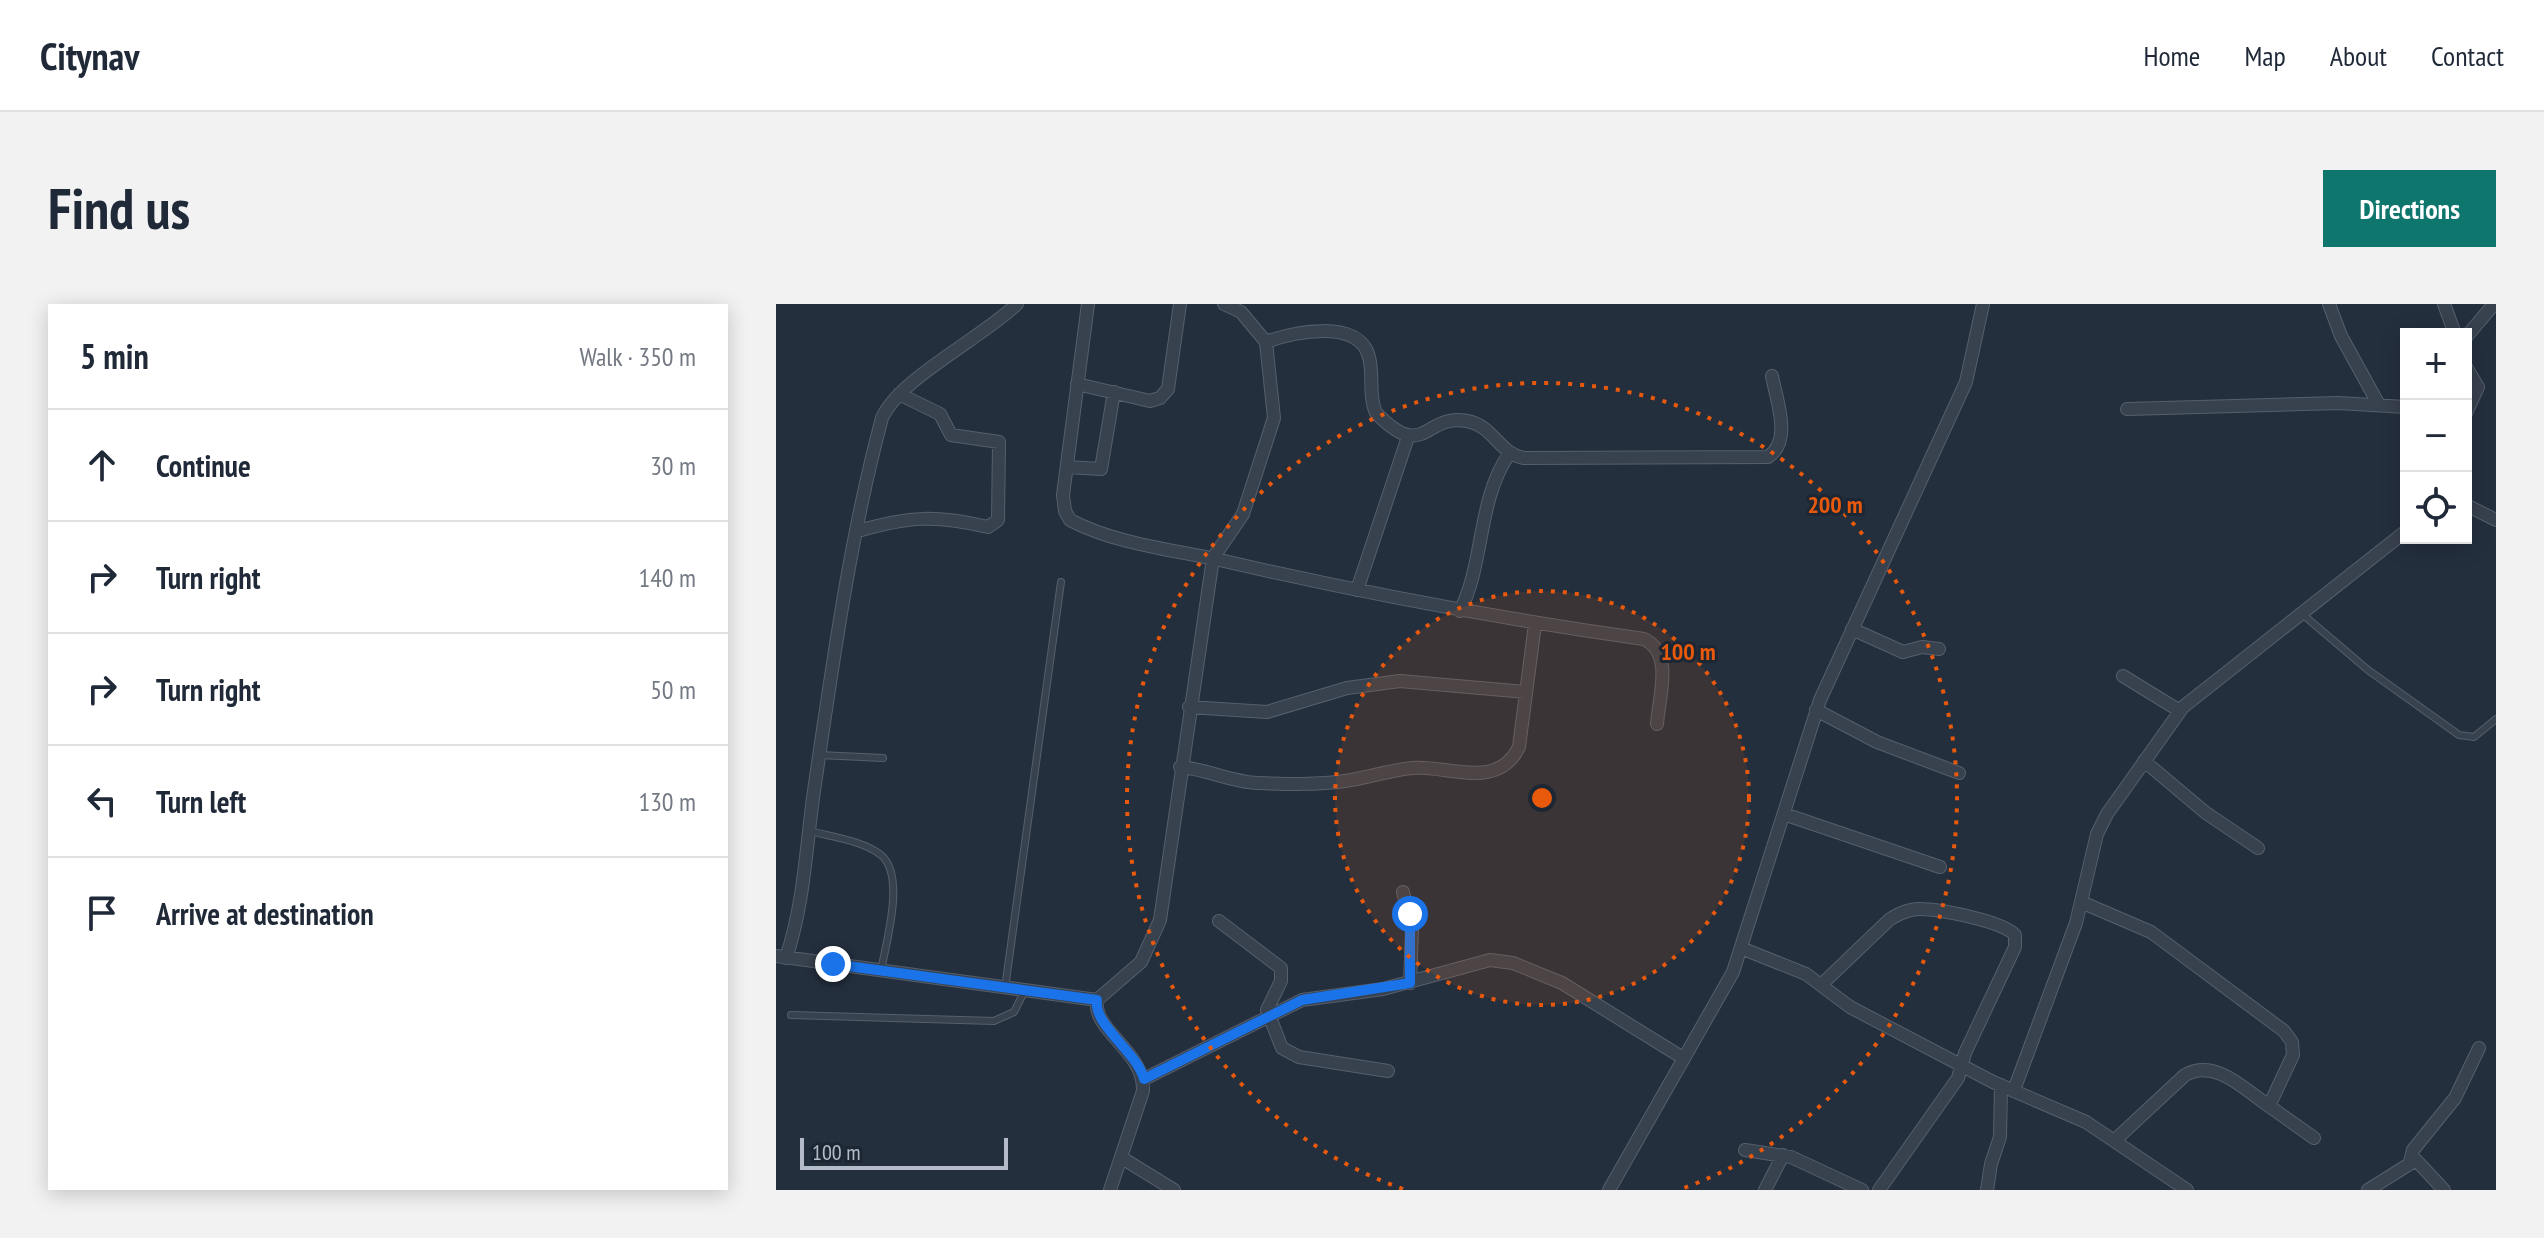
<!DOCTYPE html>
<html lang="en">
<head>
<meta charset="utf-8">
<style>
  :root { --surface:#fff; --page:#f2f2f3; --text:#1f2937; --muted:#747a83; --line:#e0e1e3; --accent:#0f766e }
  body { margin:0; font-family:"PT Sans Narrow",sans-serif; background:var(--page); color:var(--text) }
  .controls { position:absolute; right:24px; top:24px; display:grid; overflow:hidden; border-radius:0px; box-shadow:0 4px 20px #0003 }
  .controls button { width:72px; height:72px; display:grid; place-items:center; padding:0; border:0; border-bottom:2px solid var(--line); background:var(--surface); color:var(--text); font:40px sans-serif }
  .scale { position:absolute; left:24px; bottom:20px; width:208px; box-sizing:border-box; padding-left:8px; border:4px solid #b4bcc9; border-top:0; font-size:22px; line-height:28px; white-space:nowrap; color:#b4bcc9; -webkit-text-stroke:6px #1d2633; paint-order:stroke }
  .stop { position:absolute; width:24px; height:24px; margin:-18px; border:6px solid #1a73e8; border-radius:50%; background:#fff }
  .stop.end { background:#1a73e8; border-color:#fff; box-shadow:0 2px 8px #0008 }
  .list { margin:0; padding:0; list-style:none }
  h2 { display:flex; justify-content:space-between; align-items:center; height:104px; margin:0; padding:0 32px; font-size:34px }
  h2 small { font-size:26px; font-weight:400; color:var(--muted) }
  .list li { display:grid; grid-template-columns:52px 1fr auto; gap:24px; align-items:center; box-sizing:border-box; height:112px; padding:0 32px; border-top:2px solid var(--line) }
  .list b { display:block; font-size:30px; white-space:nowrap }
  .list em { font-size:26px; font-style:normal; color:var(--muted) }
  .icon { flex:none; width:44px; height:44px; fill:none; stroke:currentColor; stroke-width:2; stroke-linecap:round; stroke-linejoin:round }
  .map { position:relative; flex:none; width:1720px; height:886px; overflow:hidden; border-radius:0px }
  header { display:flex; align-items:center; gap:48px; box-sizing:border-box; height:112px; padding:0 40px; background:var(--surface); border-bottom:2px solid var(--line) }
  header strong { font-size:38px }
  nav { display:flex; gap:44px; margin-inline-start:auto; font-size:28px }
  .intro { display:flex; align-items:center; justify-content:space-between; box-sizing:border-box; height:192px; padding:0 48px }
  h1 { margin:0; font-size:56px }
  .button { padding:20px 36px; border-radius:0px; background:var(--accent); color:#fff; font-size:28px; font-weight:700 }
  main { display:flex; gap:48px; padding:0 48px }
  aside { flex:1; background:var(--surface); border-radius:0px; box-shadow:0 4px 20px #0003 }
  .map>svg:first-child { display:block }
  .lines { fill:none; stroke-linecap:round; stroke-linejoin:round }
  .lane-casing { stroke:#565f6c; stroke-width:8 }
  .street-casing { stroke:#565f6c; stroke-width:14 }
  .lane { stroke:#38414e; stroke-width:6 }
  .street { stroke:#38414e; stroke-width:12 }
  .route { stroke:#1a73e8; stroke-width:10 }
  .ring { fill:none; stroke:#e8590c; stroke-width:4; stroke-dasharray:4 8 }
  .centre { fill:#e8590c; stroke:#1d2633; stroke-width:4 }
  .ring-label { font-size:24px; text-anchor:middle; font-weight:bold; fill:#e8590c; stroke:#1d2633; stroke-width:6; stroke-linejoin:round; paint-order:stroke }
</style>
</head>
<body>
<header>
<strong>Citynav</strong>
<nav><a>Home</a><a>Map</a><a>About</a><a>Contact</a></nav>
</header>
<div class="intro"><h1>Find us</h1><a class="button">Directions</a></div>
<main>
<aside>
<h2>5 min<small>Walk · 350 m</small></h2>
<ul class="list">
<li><svg class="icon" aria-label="ahead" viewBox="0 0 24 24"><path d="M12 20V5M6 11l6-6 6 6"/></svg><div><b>Continue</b></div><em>30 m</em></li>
<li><svg class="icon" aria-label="right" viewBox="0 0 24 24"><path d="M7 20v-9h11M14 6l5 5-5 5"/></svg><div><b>Turn right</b></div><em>140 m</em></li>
<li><svg class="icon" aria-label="right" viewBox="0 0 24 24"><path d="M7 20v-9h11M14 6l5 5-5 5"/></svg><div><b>Turn right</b></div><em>50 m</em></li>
<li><svg class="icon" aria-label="left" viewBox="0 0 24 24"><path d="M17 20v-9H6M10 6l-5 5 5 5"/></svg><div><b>Turn left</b></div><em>130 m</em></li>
<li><svg class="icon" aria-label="arrive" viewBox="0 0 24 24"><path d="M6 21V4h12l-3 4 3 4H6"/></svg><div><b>Arrive at destination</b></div></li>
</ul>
</aside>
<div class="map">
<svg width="1720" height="886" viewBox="0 0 1720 886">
  <rect width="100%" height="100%" fill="#242f3e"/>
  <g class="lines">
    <defs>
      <path id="lane" d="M1525,309l67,57 91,65 15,2 22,-18
        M43,451l64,3
        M34,527c22,6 54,10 71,24 25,21 5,87 0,116
        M229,684l56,-406
        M15,711l203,6 20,-9 11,-22"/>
      <path id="street" d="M312,0l-25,191 2,16 5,9c45,24 105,30 154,41 139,32 278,58 420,78 30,14 15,57 13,85
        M1553,0l12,32 38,69
        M1668,0l11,30
        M1690,33l28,-33
        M490,38c25,-9 93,-25 103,15 5,18 -1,39 7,56 49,50 48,0 91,8 27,5 32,33 57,37l244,-1c25,-16 8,-58 4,-81
        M1690,63l12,20 -12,26
        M301,80l73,17 10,-3 8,-9 12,-85
        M1351,105l211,-6 68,4
        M291,163l34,2 13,-77
        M1690,201l30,15
        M82,227c52,-15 78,-16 130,-4l10,-7 1,-78 -48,-7 -11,-21 -41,-20
        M581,286l51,-153
        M684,307c25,-50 17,-110 49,-157
        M1076,325l51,23 19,-5 17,2
        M1347,372l57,35
        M413,403l78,5 80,-24 53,-7 126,11
        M1040,406l61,32 82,31
        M1368,457l62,52 52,35
        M404,463c27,2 51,15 78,16 29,1 59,2 87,-2 22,-3 45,-11 67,-13 36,-3 86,23 107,-21l16,-123
        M1008,510l156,53
        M627,588l9,38 -2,53
        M1305,598l70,30 133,99 8,11 1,13 -24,51c-25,-17 -54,-48 -84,-31l-71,66
        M443,617l62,47v13l-14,29 15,38 17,9 89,14
        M965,644l65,26 44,33 143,75 93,40 101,68
        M0,652l321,44
        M10,654c19,-57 20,-115 29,-174 18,-122 35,-247 67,-366 18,-40 100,-80 135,-114
        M1045,681l69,-66c9,-5 18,-10 29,-10 21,0 83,12 96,26v12l-50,106 -7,25 -79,112
        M368,775l158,-79 81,-11 107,-29 23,3 49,20 121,75
        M1238,786l62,-167 21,-89 10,-20 76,-107 223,-176
        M1493,802l45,32
        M969,846l46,7 71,33
        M346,854l52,32
        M1634,858l3,-12 42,-52 24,-50
        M334,886l33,-99c2,-40 -51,-60 -46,-91l44,-38 19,-42 53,-362 30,-44 31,-96 -8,-76 -25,-30 -17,-8
        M833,886l124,-218 87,-272 146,-318 17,-78
        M989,886l18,-35
        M1211,886l4,-26 9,-27 1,-52
        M1592,886l48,-30 28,30"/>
    </defs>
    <!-- lane casing -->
    <use href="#lane" class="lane-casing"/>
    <!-- street casing -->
    <use href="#street" class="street-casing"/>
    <!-- lane -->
    <use href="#lane" class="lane"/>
    <!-- street -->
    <use href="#street" class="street"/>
  </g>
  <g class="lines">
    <!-- route -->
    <path class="route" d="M57,660l264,36c-4,25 40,52 47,79l158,-79 108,-17v-69"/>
  </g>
  <!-- distance rings -->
  <circle cx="766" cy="494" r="207" fill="#e8590c" fill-opacity=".12"/>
  <g class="ring">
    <circle cx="766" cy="494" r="207"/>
    <path d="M627 885A415 415 0 1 1 905 885"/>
  </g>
  <circle cx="766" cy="494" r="12" class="centre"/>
  <g class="ring-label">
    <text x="1059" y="209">200 m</text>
    <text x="912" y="356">100 m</text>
  </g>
</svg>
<div class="controls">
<button>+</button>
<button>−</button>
<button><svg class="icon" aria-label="locate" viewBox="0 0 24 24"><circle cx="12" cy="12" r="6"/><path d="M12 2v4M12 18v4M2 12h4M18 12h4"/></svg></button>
</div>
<div class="scale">100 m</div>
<div class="stop" style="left:634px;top:610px"></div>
<div class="stop end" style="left:57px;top:660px"></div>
</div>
</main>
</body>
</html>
